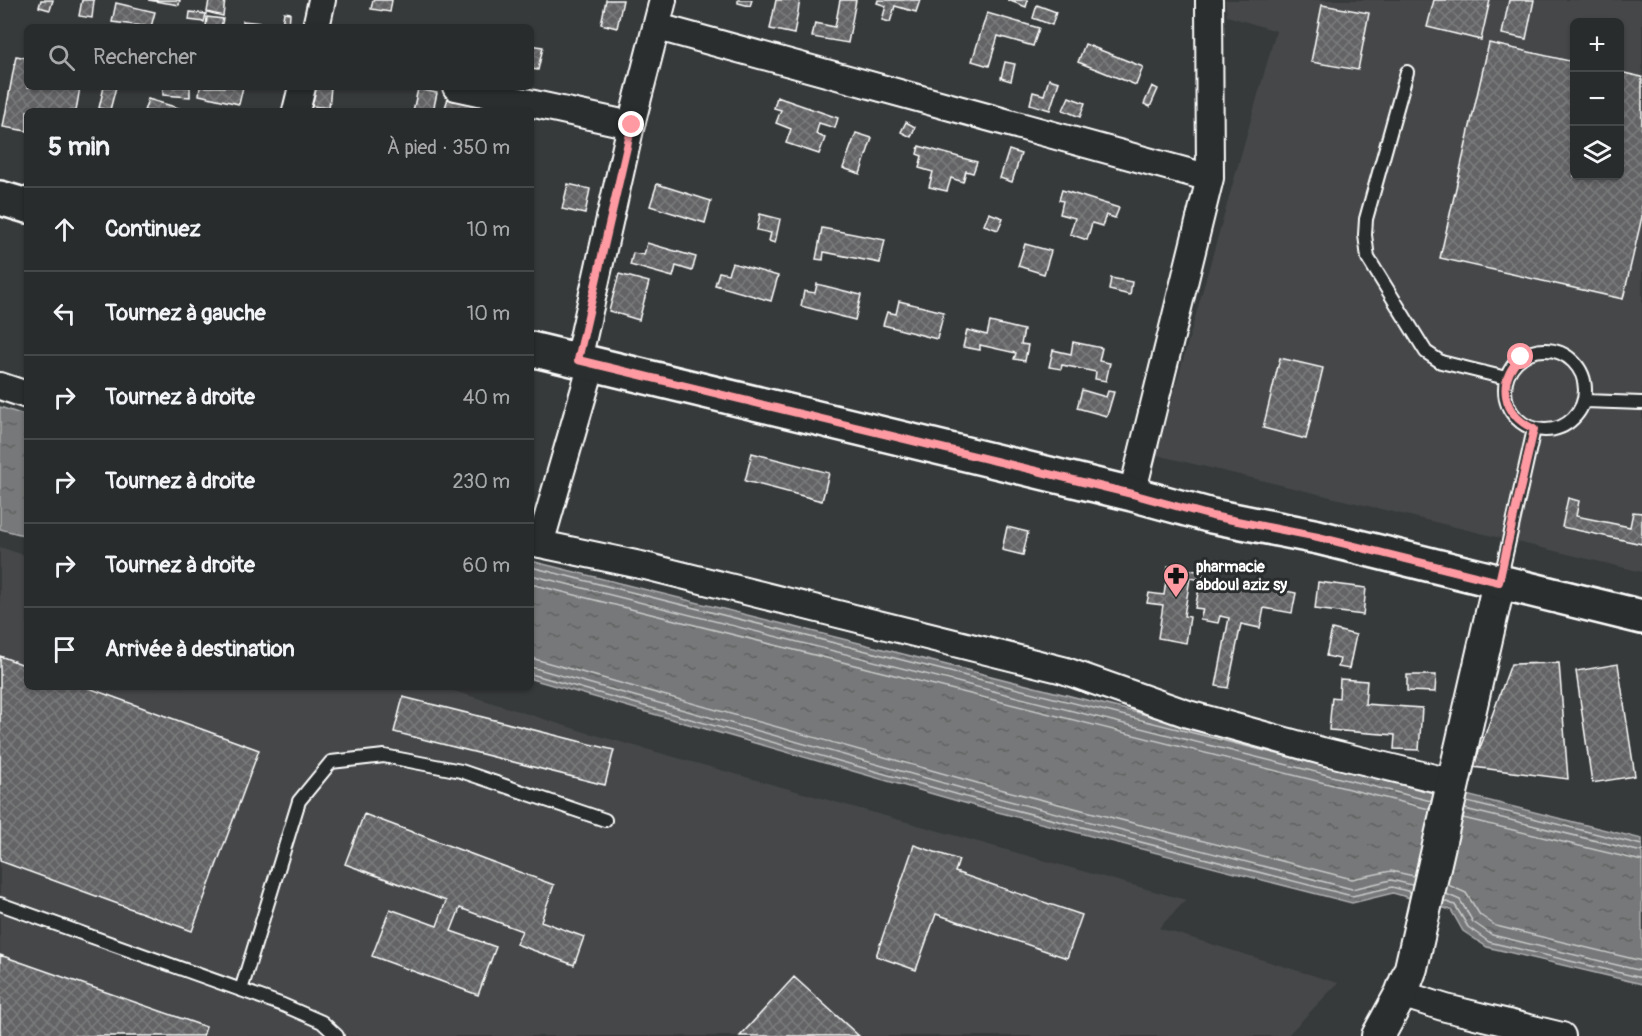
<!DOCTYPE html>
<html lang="fr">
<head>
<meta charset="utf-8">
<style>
  :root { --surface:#292c2c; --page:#353838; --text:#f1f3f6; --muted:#a5a7a9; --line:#454848 }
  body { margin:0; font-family:Pangolin,sans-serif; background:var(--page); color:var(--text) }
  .controls { position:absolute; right:18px; top:18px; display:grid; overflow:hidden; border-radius:9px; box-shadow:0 2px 4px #0004 }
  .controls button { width:54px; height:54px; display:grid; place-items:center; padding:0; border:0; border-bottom:2px solid var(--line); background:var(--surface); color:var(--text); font:30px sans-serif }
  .stop { position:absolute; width:18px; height:18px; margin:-14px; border:4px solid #ff9aa2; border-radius:50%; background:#fff }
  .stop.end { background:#ff9aa2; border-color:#fff; box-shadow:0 2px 6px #0008 }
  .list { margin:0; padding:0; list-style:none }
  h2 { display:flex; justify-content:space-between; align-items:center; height:78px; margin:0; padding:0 24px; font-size:26px }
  h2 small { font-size:20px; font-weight:400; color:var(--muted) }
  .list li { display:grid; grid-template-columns:39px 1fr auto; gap:18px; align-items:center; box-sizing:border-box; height:84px; padding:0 24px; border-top:2px solid var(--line) }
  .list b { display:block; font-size:22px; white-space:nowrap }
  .list em { font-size:20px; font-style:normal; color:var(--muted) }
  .icon { flex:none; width:33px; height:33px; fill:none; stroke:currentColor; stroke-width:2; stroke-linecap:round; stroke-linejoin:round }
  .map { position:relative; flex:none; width:1642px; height:1036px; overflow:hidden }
  .search { position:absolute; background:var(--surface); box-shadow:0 2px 4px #0004; left:24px; top:24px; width:510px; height:66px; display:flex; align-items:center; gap:15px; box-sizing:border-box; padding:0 21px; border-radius:9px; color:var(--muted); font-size:22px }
  .panel { position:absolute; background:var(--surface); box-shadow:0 2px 4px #0004; left:24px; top:108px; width:510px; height:582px; border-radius:9px }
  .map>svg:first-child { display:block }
  .built { fill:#444748; fill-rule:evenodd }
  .water { fill:url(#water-ripples); stroke:#adaeaf; stroke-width:1.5 }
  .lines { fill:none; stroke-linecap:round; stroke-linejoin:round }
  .shore { stroke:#c8c9c9; stroke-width:1.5 }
  .building { fill:url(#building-cross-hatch); stroke:#fff; stroke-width:1.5 }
  .service-casing { stroke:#fff; stroke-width:16 }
  .minor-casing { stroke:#fff; stroke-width:30 }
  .tertiary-casing { stroke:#fff; stroke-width:36 }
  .primary-casing { stroke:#fff; stroke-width:38 }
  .service { stroke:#2a2d2e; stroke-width:12 }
  .minor { stroke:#2a2d2e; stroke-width:26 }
  .tertiary { stroke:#2a2d2e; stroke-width:32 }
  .primary { stroke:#2a2d2e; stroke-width:33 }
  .route { stroke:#ff9aa2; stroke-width:8 }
  .labels { text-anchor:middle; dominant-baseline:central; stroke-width:6; stroke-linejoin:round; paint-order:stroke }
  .poi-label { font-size:16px; font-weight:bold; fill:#fff; stroke:#2a2d2e; text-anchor:start }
</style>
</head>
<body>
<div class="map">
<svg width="1642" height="1036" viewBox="0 0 1642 1036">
  <defs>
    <pattern id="water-ripples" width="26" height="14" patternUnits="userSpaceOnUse" patternTransform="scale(1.5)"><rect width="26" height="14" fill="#767879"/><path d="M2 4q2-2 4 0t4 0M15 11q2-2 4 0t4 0" fill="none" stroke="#616262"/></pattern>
    <pattern id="building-cross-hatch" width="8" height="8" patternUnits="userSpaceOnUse" patternTransform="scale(1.5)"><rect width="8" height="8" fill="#636465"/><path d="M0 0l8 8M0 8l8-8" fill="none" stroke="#7a7b7c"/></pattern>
  </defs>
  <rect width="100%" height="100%" fill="#373a3b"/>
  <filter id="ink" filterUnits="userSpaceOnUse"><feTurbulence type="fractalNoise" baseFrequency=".0167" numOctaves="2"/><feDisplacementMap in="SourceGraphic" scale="12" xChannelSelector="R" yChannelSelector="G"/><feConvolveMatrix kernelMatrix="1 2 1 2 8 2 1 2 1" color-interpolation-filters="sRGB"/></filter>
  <g filter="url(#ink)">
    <!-- built -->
    <path class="built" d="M1225,0h417v572l-486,-117 120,-424 -49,-15zM1574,22h46v154h-46z
      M0,547l27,9v131h415l143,45 601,168 -27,28 179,55 -51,53h-1287z"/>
    <!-- water -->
    <path class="water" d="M0,407l27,9v120l-27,-7z
      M531,561l1111,278v145l-155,-37 -24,-16 -12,-21 -58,-17 -41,10 -370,-95 -451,-129z"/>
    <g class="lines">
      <!-- shore -->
      <path class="shore" d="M531,567l902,226
        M531,575l900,226
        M531,584l898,225
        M531,658l457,128 364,93 39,-8 23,5
        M531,667l455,128 366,94 39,-9 21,5
        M531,674l453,128 368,94 40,-9 19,5
        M1467,802l175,43
        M1465,809l177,43
        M1463,818l179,43
        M1448,885l18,8 14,22 16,11 146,35
        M1446,894l14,6 13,22 19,13 150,36
        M1444,901l11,4 13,22 21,15 153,36"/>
    </g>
    <!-- building -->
    <path class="building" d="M41,0h12l-3,10 -11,-3z
      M82,0h12l-2,18 -13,-2z
      M148,0h32l-1,5z
      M209,0h16l-2,16 -16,-4z
      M373,0h19l-2,12 -19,-3z
      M606,0h17l-6,28 -16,-4z
      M738,0h14l-2,6 -12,-3z
      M776,0h24l-6,34 -24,-5z
      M840,0h16l-8,43 -36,-6 3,-14 20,4z
      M878,0h42l-4,12 -21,-6 -5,16 -8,-2 4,-14 -9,-3z
      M1008,0h20l-2,7z
      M1434,0h56l-9,40 -54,-13z
      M1509,0h25l-8,39 -24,-5z
      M116,3l39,9 -4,15 -39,-5z
      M1037,5l19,7 -4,13 -19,-7z
      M1322,5l47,8 -11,57 -47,-8z
      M190,12l16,2 -2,8 -15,-2z
      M284,12l6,1 -1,14h-46v-6l39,4z
      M987,13l52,15 -6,18 -35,-10 -9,30 -17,-5z
      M207,17l16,2 -2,8h-15z
      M1489,43l85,19v114h46v-104l22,5v140l-19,82 -183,-41z
      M1085,44l58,23 -7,18 -58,-23z
      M531,45l12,2 -5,23 -7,-1z
      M16,56l11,2v29h53l-4,24h-49v20l-24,-4z
      M1005,62l10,2 -4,17 -10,-3z
      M1049,79l10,3 -9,28 -20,-6 3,-12 11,3z
      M1152,86l6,3 -8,18 -6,-3z
      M104,87h12l-6,23 -11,-2z
      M163,87h27v10l-27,-2z
      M200,87h43l-4,17 -40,-9z
      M314,87h17l-2,21 -17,-2z
      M418,89l19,4 -4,18h-20z
      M449,95l36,10 -1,6h-40z
      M777,97l61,21 -3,10 -16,-5 -3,11 9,4 -6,16 -33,-11 5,-14 -15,-6 5,-13 -7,-2z
      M1069,97l16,6 -5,14 -17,-7z
      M148,99l34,10v2h-38z
      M906,122l9,5 -4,10 -10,-5z
      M856,133l16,5 -12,36 -17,-6z
      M919,146l58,16 -4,11 -7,-2 -3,11 -12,-4 -4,13 -18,-4 4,-15 -14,-4 3,-12 -5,-2z
      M1009,150l12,4 -9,28 -12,-4z
      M568,184l22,5 -5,25 -23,-5z
      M657,184l54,17 -6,22 -55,-17z
      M1062,190l57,18 -4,10 -9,-3 -4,11 -10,-3 -5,17 -17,-6 5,-16 -15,-4 3,-13 -4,-1z
      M989,213l14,5 -5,12 -14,-5z
      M760,214l20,5 -5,24 -6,-2 2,-8 -14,-3z
      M822,228l63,12 -5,23 -56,-11 -1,8 -7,-1z
      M647,243l49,14 -4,14 -16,-5 -3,11 -43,-12 3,-12 11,2z
      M1025,244l26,7 -7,23 -26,-8z
      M732,263l46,13 -7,25 -56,-16 4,-13 9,2z
      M619,274l30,8 -10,38 -30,-9z
      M1111,278l21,4 -2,13 -21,-5z
      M817,284l44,11 -6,25 -54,-14 3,-15 11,2z
      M899,301l45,11 -7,27 -54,-14 4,-13 9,2z
      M990,322l34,8 -3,14 7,1 -3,16 -11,-2 2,-6 -36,-8v5l-17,-3 4,-17 20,5z
      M1073,342l29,6 -3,13 11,2 -4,18 -11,-2 1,-7 -34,-7 -1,4 -12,-2 4,-17 18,4z
      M1280,358l43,10 -17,71 -43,-11z
      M1082,390l24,7 2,-6 6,1 -7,24 -30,-8z
      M752,453l77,20 -7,28 -77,-20z
      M1568,498l11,3 -3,15 54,11 3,-15 9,1v31l-80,-17z
      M1007,527l21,5 -5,23 -21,-5z
      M1168,566l35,6 -1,8 -12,-2 -6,38 6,1 -4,26 -28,-5 5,-33 -16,-2 2,-10 15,2z
      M1218,577l78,16 -4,20 -28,-5 -4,20 -19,-4 -13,64 -12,-2 13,-68 -9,-2 -2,7 -18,-3 3,-11 -8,-1 5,-24 16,3z
      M1318,582l48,6 -3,27 -48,-6z
      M1332,629l24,6 -7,34 -11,-2 2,-8 -14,-3z
      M0,656l27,10v21h59l173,63 -67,181 -192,-70z
      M1559,663l9,116 -95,-12 38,-103z
      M1618,664l17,112 -43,7 -16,-112z
      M1407,675h29l-1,17 -28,-1z
      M1340,679l27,2 -2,23 57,4 -3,42 -25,-1 1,-14 -66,-5 3,-33 7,1z
      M403,697l211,53 -9,35 -211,-53z
      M364,814l190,71 -13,36 43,16 -10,28 -58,-21 6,-13 -62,-23 -9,23 45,16 -18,48 -106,-39 18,-47 47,17 9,-25 -101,-37z
      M914,845l45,15 -4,12 127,43 -15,43 -131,-44 -20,56 -40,-14z
      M0,955l206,72 -3,9h-203z
      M794,977l65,59h-119z"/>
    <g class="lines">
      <defs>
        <path id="service" d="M1407,72l-41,147 -1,16 3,23 58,94 15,10 65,16
          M1505 390a40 40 0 1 1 80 0a40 40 0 1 1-80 0Z
          M1585,401l57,2
          M1500,581l34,-152
          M0,904l283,101 39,17 15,14
          M241,990l58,-189 32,-39 53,-6 77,15 144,49"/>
        <path id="minor" d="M316,27l6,-27
          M658,27l552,151
          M456,87l175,38
          M296,111l6,-24
          M578,360l53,-235 32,-125
          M0,386l27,9
          M1132,494l78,-316 -1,-178
          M531,542l114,24 418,104 125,44 134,37 133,32
          M540,544l52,-180
          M1401,994l45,14 116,28"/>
        <path id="tertiary" d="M1378,1036l23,-42 10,-26 88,-386"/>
        <path id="primary" d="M0,198l27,8
          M531,349l601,145 80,22 106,21 324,80"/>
      </defs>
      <!-- service casing -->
      <use href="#service" class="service-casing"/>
      <!-- minor casing -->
      <use href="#minor" class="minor-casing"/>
      <!-- tertiary casing -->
      <use href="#tertiary" class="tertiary-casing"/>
      <!-- primary casing -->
      <use href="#primary" class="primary-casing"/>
      <!-- service -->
      <use href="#service" class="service"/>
      <!-- minor -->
      <use href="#minor" class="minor"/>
      <!-- tertiary -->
      <use href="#tertiary" class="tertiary"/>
      <!-- primary -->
      <use href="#primary" class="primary"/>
    </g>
  </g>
  <g class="lines" filter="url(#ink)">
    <!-- route -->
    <path class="route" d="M632,125l-54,235 554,134 80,22 106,21 181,45 35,-153c-32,-15 -38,-47 -13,-72"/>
  </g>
  <!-- icons -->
  <defs>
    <symbol id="pharmacy-pin" viewBox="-11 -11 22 30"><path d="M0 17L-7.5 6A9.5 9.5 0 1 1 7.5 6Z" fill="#ff9aa2" stroke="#2a2d2e"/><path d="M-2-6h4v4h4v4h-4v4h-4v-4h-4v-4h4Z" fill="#111"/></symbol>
  </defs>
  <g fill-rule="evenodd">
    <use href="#pharmacy-pin" x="1161" y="561" width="30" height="40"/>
  </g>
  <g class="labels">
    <!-- poi labels -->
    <g class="poi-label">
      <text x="1196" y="567">pharmacie<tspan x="1196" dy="18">abdoul aziz sy</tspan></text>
    </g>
  </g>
</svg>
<div class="controls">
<button>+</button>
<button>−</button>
<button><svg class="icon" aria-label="layers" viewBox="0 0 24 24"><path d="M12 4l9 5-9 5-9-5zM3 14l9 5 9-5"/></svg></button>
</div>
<div class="stop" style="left:1521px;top:357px"></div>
<div class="stop end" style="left:632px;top:125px"></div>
<div class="search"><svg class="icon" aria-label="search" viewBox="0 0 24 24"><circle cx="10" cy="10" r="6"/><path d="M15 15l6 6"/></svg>Rechercher</div>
<section class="panel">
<h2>5 min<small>À pied · 350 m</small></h2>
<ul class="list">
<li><svg class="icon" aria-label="ahead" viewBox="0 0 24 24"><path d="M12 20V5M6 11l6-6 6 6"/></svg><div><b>Continuez</b></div><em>10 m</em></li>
<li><svg class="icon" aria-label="left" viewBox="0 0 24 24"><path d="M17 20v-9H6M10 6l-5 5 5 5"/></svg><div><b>Tournez à gauche</b></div><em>10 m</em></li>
<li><svg class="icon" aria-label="right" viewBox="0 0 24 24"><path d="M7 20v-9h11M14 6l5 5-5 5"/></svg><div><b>Tournez à droite</b></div><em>40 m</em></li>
<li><svg class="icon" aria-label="right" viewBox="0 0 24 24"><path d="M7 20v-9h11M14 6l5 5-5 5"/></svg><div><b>Tournez à droite</b></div><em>230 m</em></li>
<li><svg class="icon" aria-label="right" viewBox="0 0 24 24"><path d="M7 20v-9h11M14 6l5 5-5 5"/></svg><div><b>Tournez à droite</b></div><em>60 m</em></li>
<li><svg class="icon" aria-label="arrive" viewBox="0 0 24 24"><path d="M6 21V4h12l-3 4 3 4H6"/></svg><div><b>Arrivée à destination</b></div></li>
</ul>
</section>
</div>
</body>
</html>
